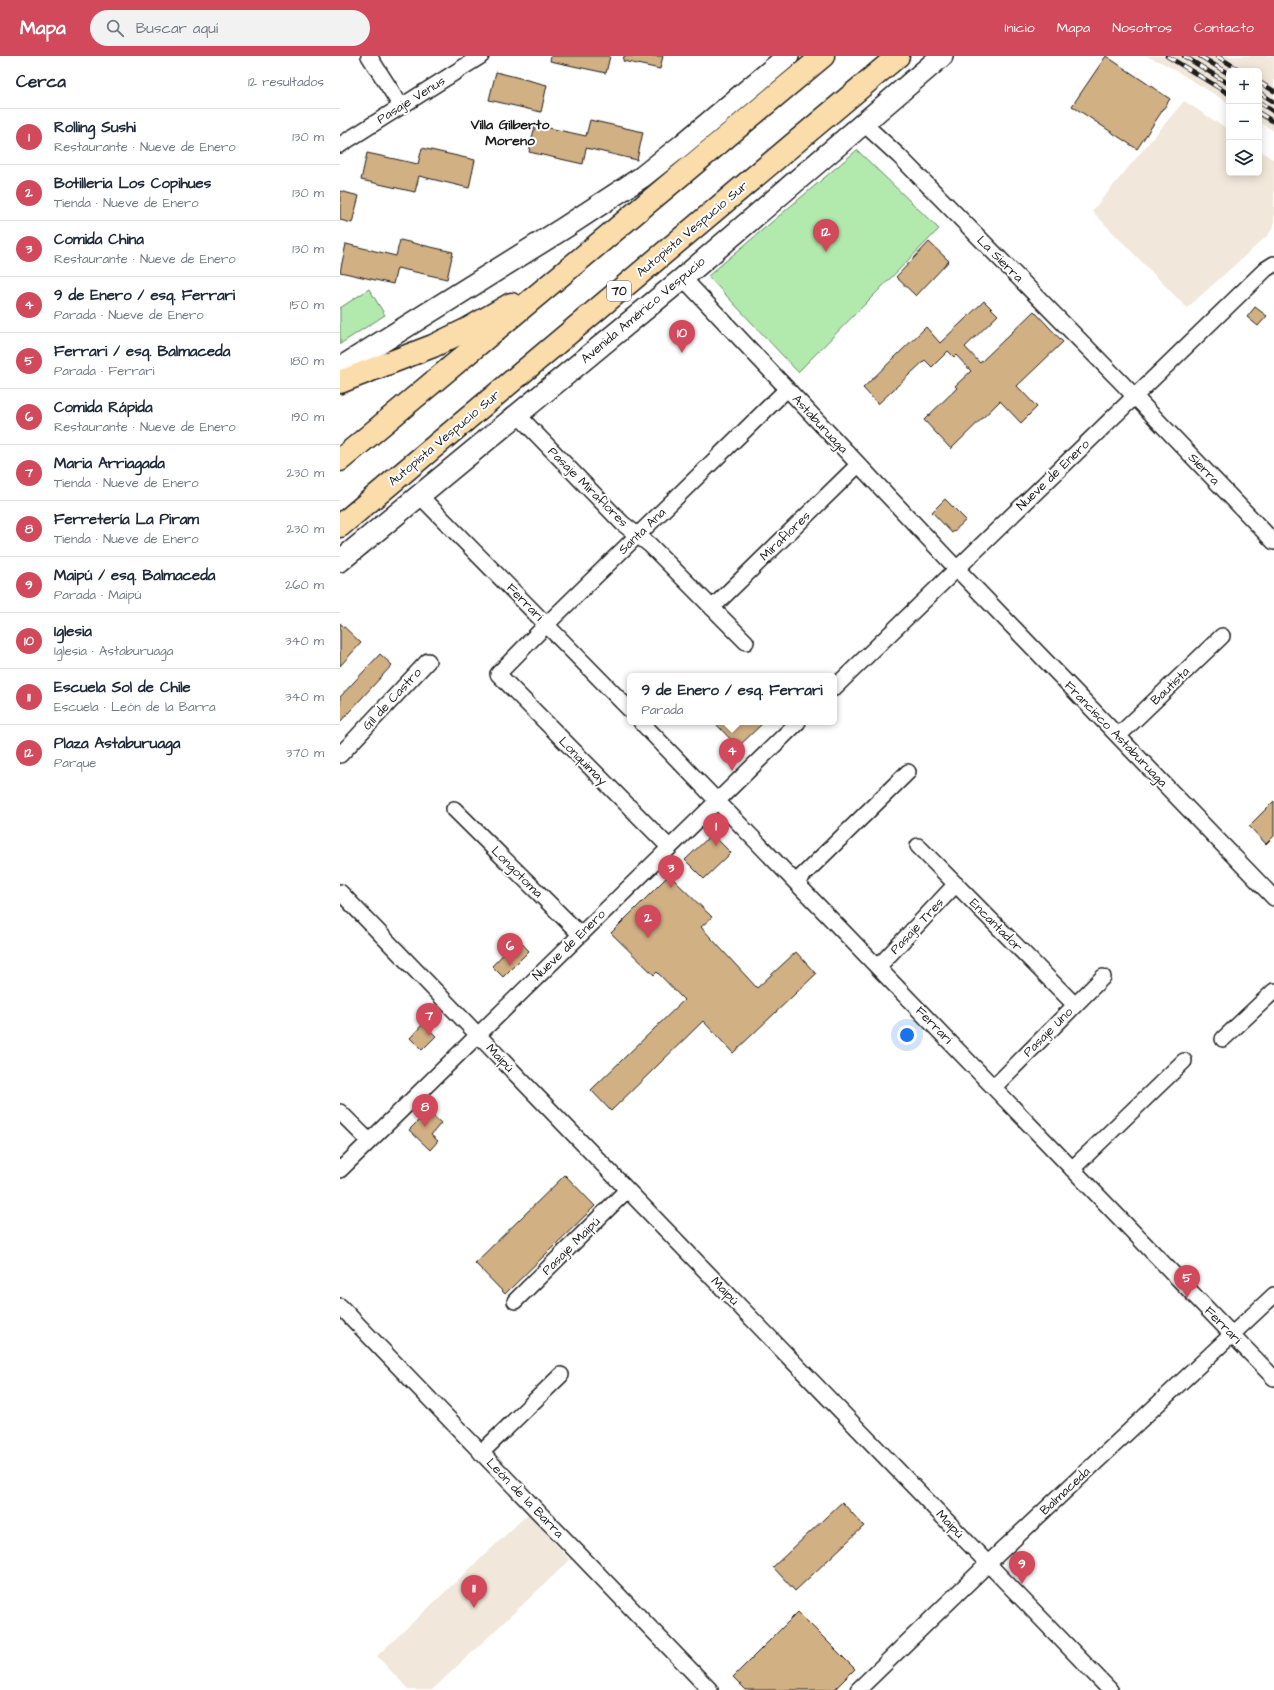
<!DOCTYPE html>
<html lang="es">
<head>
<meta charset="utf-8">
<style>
  :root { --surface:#fff; --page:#f2f2f3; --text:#1f2937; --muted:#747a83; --line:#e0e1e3; --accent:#d1495b }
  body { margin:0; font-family:"Architects Daughter",sans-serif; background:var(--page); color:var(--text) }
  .controls { position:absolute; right:12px; top:12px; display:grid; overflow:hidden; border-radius:6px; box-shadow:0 2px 10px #0003 }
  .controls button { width:36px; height:36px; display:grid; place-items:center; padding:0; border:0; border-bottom:1px solid var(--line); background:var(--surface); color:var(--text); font:20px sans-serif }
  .you { position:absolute; left:567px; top:979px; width:14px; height:14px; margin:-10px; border:3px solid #fff; border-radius:50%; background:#1a73e8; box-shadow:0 0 0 6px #1a73e833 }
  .badge { display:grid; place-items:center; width:26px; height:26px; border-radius:50%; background:var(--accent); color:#fff; font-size:13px; font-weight:700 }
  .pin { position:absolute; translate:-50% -33px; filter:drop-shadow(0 1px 2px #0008) }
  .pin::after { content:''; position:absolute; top:21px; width:14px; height:12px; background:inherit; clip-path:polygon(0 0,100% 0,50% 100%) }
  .popup { position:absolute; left:287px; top:617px; width:210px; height:52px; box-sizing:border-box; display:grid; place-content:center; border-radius:6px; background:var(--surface); filter:drop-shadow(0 1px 3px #0005); font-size:13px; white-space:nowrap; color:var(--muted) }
  .popup b { font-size:15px; color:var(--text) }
  .popup::after { content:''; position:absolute; left:50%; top:100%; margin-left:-8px; border:8px solid transparent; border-top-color:var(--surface) }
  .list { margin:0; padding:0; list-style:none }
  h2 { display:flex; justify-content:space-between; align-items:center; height:52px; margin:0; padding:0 16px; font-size:17px }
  h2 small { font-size:13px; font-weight:400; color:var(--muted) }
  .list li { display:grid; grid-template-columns:26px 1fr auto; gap:12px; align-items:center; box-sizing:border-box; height:56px; padding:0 16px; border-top:1px solid var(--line) }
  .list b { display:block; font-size:15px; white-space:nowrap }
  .list p { margin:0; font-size:13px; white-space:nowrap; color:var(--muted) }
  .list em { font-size:13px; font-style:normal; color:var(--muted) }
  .icon { flex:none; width:22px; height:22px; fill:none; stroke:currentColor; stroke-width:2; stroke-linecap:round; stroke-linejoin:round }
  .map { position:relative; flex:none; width:934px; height:1634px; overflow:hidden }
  header { display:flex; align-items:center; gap:24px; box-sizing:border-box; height:56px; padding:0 20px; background:var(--accent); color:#fff }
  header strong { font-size:19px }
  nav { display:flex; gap:22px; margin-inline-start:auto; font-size:14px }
  .search { width:280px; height:36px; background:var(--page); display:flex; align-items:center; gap:10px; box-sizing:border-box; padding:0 14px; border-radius:22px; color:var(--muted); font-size:15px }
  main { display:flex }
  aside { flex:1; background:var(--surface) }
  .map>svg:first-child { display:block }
  .built { fill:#f1e7da }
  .green { fill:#b2eaae; stroke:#678365 }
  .building { fill:#d1b084; stroke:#1c1c1c }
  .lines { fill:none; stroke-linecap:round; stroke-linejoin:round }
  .minor-casing { stroke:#1c1c1c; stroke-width:18 }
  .secondary-casing { stroke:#1c1c1c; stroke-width:24 }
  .motorway-casing { stroke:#1c1c1c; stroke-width:25 }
  .minor { stroke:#fff; stroke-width:15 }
  .secondary { stroke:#fff; stroke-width:21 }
  .motorway { stroke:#faddab; stroke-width:22 }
  .rail-casing { stroke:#1c1c1c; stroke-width:4.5 }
  .rail { stroke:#fff; stroke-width:3; stroke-dasharray:9; stroke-linecap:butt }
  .labels { text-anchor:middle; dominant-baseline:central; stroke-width:4; stroke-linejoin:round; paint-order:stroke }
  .shield { fill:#fff; stroke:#606060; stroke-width:1 }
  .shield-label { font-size:12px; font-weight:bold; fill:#1c1c1c }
  .street-label { font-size:13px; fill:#1c1c1c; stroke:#fff }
  .neighbourhood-label { font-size:14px; font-weight:bold; fill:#1c1c1c; stroke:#fff }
</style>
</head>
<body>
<header>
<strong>Mapa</strong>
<div class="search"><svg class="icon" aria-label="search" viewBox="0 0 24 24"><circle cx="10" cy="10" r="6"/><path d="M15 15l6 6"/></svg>Buscar aquí</div>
<nav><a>Inicio</a><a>Mapa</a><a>Nosotros</a><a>Contacto</a></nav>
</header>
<main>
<aside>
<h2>Cerca<small>12 resultados</small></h2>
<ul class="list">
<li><span class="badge">1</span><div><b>Rolling Sushi</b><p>Restaurante · Nueve de Enero</p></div><em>130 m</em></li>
<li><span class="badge">2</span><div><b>Botilleria Los Copihues</b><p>Tienda · Nueve de Enero</p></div><em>130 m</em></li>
<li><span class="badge">3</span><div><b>Comida China</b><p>Restaurante · Nueve de Enero</p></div><em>130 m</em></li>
<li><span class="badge">4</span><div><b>9 de Enero / esq. Ferrari</b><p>Parada · Nueve de Enero</p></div><em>150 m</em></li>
<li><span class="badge">5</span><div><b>Ferrari / esq. Balmaceda</b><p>Parada · Ferrari</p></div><em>180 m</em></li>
<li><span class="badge">6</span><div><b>Comida Rápida</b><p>Restaurante · Nueve de Enero</p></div><em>190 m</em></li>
<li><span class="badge">7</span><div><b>Maria Arriagada</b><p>Tienda · Nueve de Enero</p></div><em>230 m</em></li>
<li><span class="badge">8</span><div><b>Ferretería La Piram</b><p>Tienda · Nueve de Enero</p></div><em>230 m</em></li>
<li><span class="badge">9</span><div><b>Maipú / esq. Balmaceda</b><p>Parada · Maipú</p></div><em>260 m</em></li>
<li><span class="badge">10</span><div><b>Iglesia</b><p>Iglesia · Astaburuaga</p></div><em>340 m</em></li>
<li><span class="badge">11</span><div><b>Escuela Sol de Chile</b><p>Escuela · León de la Barra</p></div><em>340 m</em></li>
<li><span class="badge">12</span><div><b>Plaza Astaburuaga</b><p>Parque</p></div><em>370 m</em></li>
</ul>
</aside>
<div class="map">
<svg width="934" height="1634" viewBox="0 0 934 1634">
  <rect width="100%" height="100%" fill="#fff"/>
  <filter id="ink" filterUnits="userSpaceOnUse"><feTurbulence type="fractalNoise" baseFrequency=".025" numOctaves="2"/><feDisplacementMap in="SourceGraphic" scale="8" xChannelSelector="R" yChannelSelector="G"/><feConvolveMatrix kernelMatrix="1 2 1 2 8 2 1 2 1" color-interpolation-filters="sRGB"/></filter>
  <g filter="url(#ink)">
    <!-- built -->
    <path class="built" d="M806,0h128v75l-15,-9v-51h-30v32l-64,-39z
      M844,45l45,29v43h30v-23l15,10v66l-6,9 -81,73 -95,-97z
      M188,1458l42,46 -138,130h-23l-32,-34z"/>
    <!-- green -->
    <path class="green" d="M517,94l82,79 -141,143 -90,-96z
      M29,233l16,26 -45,29v-36z"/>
    <!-- building -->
    <path class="building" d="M211,0h59l-4,17 -56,-12z
      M284,0h39l-3,13 -37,-8z
      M766,0l64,43 -33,50 -65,-43z
      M156,16l51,13 -6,27 -52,-12z
      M250,64l53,12 -6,28 -51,-12 -3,16 -54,-12 6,-27 51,11z
      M82,92l53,12 -6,28 -50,-12 -4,16 -54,-12 6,-27 51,11z
      M0,135l19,5 -7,27 -12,-3z
      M60,184l53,12 -6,27 -50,-11 -4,16 -53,-12 6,-28 50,12z
      M589,186l20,19 -33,35 -20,-19z
      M644,245l14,14 -33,32 15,16 54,-52 29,31 -46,44 20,21 -16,16 -21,-22 -49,48 -27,-29 33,-32 -2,-2 16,-15 -15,-16 -2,2 -6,-6 -16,16 -7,-7 -47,44 -15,-16 63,-61 14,16z
      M915,251l12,9 -9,10 -11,-9z
      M605,443l21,21 -14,13 -20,-21z
      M0,567l21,20 -21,23z
      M40,598l12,11 -52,57v-25z
      M374,666h50l-26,25z
      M934,745v35l-8,8 -17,-18z
      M372,778l19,19 -27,26 -19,-19z
      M329,819l43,42 -11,10 56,61 39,-36 20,22 -83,79 -30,-32 -92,90 -20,-21 93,-90 -27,-28 -3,3 -43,-42z
      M178,883l11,12 -26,26 -11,-11z
      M83,968l13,12 -14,14 -12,-12z
      M88,1055l13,12 -10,12 7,6 -8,9 -21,-20z
      M225,1119l30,31 -90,88 -30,-31z
      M502,1446l22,24 -69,65 -22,-24z
      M458,1556l57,57 -21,21h-88l-13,-13z"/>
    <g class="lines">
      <defs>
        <path id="minor" d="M29,0l32,50
          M523,67l36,33 220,224 155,162
          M0,89l141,-89
          M343,222l274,291 317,329
          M177,358l105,109 28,22 96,97
          M80,440l210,214
          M372,552l146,-143
          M494,632l432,-419 8,-5
          M301,666l633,656
          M778,680l104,-100
          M0,699l88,-94
          M114,753l126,125
          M578,790l157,159
          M329,791l-171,-173 49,-50 240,-235
          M456,826l112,-110
          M0,836l770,798
          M538,911l78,-83
          M883,983l51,-48
          M654,1031l109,-110
          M0,1056l29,29
          M732,1113l112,-108
          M0,1114l458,-448
          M175,1245l112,-111
          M0,1250l370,384
          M141,1397l80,-78
          M518,1634l139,-135 277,-260"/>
        <path id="secondary" d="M0,312l224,-140 78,-51 40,-32 106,-89
          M0,505l343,-283 259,-222"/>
        <path id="motorway" d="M0,326l93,-36 33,-16 45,-26
          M0,404l483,-404
          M0,470l558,-470"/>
      </defs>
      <!-- minor casing -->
      <use href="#minor" class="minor-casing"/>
      <!-- secondary casing -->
      <use href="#secondary" class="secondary-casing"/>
      <!-- motorway casing -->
      <use href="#motorway" class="motorway-casing"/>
      <!-- minor -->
      <use href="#minor" class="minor"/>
      <!-- secondary -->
      <use href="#secondary" class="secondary"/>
      <!-- motorway -->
      <use href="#motorway" class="motorway"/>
      <defs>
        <path id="rail" d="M827,0l62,38
          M844,0l45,28
          M860,0l29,18
          M877,0l24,15
          M919,26l15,9
          M919,36l15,10
          M919,46l15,10
          M919,57l15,9"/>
      </defs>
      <!-- rail casing -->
      <use href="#rail" class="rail-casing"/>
      <!-- rail -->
      <use href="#rail" class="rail"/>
    </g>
  </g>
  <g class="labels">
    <!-- shield labels -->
    <rect class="shield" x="267" y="225" width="24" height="20" rx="3"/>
    <g class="shield-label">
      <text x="279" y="235">70</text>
    </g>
    <!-- street labels -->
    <g class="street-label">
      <text transform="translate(71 44) rotate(-32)">Pasaje Venus</text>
      <text transform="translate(352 173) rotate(-40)">Autopista Vespucio Sur</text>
      <text transform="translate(660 203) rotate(45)">La Sierra</text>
      <text transform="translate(303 254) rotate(-40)">Avenida Américo Vespucio</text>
      <text transform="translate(480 368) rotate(47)">Astaburuaga</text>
      <text transform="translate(104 382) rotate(-40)">Autopista Vespucio Sur</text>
      <text transform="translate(864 413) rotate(46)">Sierra</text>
      <text transform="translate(713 419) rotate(-44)">Nueve de Enero</text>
      <text transform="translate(248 431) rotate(45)">Pasaje Miraflores</text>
      <text transform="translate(302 475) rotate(-44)">Santa Ana</text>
      <text transform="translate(445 480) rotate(-44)">Miraflores</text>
      <text transform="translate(185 546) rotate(46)">Ferrari</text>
      <text transform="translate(830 630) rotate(-44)">Bautista</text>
      <text transform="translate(52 643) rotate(-47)">Gil de Castro</text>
      <text transform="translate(776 678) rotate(46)">Francisco Astaburuaga</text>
      <text transform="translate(243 705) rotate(45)">Lonquimay</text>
      <text transform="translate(177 816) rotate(45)">Longotoma</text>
      <text transform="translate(656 869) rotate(45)">Encantador</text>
      <text transform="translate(577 870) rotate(-47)">Pasaje Tres</text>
      <text transform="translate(229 889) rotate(-44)">Nueve de Enero</text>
      <text transform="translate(594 969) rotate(46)">Ferrari</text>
      <text transform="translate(708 976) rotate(-45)">Pasaje Uno</text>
      <text transform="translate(160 1002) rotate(46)">Maipú</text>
      <text transform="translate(231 1190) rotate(-45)">Pasaje Maipú</text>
      <text transform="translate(385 1235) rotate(46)">Maipú</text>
      <text transform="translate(883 1269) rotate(46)">Ferrari</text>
      <text transform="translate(725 1435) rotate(-43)">Balmaceda</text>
      <text transform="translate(185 1442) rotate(46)">León de la Barra</text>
      <text transform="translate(610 1468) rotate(46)">Maipú</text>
    </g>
    <!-- neighbourhood labels -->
    <g class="neighbourhood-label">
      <text x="170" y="69">Villa Gilberto<tspan x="170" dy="16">Moreno</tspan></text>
    </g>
  </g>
</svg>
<div class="controls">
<button>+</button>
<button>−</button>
<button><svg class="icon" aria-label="layers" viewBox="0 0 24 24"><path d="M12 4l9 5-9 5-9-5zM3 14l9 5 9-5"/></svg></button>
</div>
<div class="you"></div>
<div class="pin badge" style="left:376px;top:790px">1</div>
<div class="pin badge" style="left:308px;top:882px">2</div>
<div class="pin badge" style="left:331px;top:832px">3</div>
<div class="pin badge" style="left:392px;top:715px">4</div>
<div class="popup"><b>9 de Enero / esq. Ferrari</b>Parada</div>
<div class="pin badge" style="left:847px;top:1242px">5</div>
<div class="pin badge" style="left:170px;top:910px">6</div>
<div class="pin badge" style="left:89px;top:980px">7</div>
<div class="pin badge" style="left:85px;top:1071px">8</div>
<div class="pin badge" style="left:682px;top:1528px">9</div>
<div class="pin badge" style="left:342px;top:297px">10</div>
<div class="pin badge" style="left:134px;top:1552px">11</div>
<div class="pin badge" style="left:486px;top:196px">12</div>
</div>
</main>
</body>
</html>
